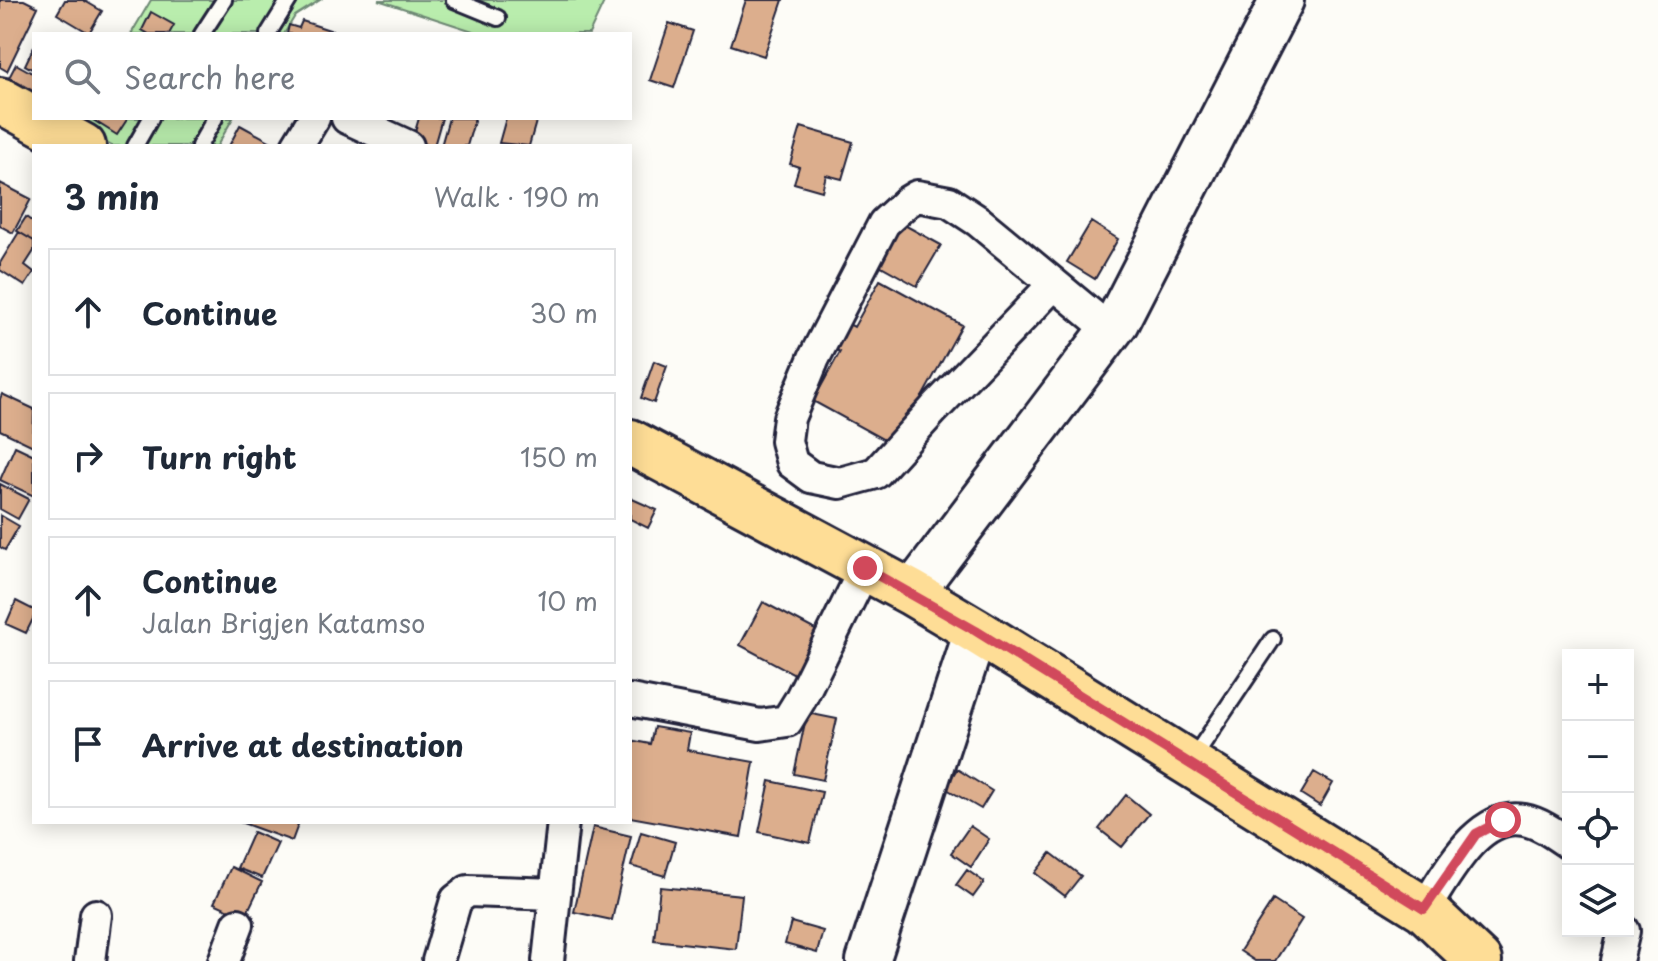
<!DOCTYPE html>
<html lang="en">
<head>
<meta charset="utf-8">
<style>
  :root { --surface:#fff; --page:#f6f6f7; --text:#1f2937; --muted:#747a83; --line:#e0e1e3 }
  body { margin:0; font-family:"Playpen Sans",sans-serif; background:var(--page); color:var(--text) }
  .controls { position:absolute; right:24px; bottom:24px; display:grid; overflow:hidden; border-radius:0px; box-shadow:0 4px 20px #0003 }
  .controls button { width:72px; height:72px; display:grid; place-items:center; padding:0; border:0; border-bottom:2px solid var(--line); background:var(--surface); color:var(--text); font:40px sans-serif }
  .stop { position:absolute; width:24px; height:24px; margin:-18px; border:6px solid #d1495b; border-radius:50%; background:#fff }
  .stop.end { background:#d1495b; border-color:#fff; box-shadow:0 2px 8px #0008 }
  .list { margin:0; padding:0; list-style:none }
  h2 { display:flex; justify-content:space-between; align-items:center; height:104px; margin:0; padding:0 32px; font-size:34px }
  h2 small { font-size:26px; font-weight:400; color:var(--muted) }
  .list li { display:grid; grid-template-columns:52px 1fr auto; gap:24px; align-items:center; box-sizing:border-box; height:128px; margin:0 16px 16px; padding:0 16px; border:2px solid var(--line); border-radius:0px }
  .list b { display:block; font-size:30px; white-space:nowrap }
  .list p { margin:0; font-size:26px; white-space:nowrap; color:var(--muted) }
  .list em { font-size:26px; font-style:normal; color:var(--muted) }
  .icon { flex:none; width:44px; height:44px; fill:none; stroke:currentColor; stroke-width:2; stroke-linecap:round; stroke-linejoin:round }
  .map { position:relative; flex:none; width:1658px; height:961px; overflow:hidden }
  .search { position:absolute; background:var(--surface); box-shadow:0 4px 20px #0003; left:32px; top:32px; width:600px; height:88px; display:flex; align-items:center; gap:20px; box-sizing:border-box; padding:0 28px; border-radius:0px; color:var(--muted); font-size:30px }
  .panel { position:absolute; background:var(--surface); box-shadow:0 4px 20px #0003; left:32px; top:144px; width:600px; height:680px; border-radius:0px }
  .map>svg:first-child { display:block }
  .green { fill:#b9edad; stroke:#6e8874; stroke-width:2 }
  .building { fill:#dcae8d; stroke:#22223b; stroke-width:2 }
  .lines { fill:none; stroke-linecap:round; stroke-linejoin:round }
  .lane-casing { stroke:#22223b; stroke-width:20 }
  .street-casing { stroke:#22223b; stroke-width:36 }
  .secondary-casing { stroke:#22223b; stroke-width:48 }
  .primary-casing { stroke:#22223b; stroke-width:50 }
  .lane { stroke:#fdfcf7; stroke-width:14 }
  .street { stroke:#fdfcf7; stroke-width:30 }
  .secondary { stroke:#fdfcf7; stroke-width:42 }
  .primary { stroke:#fedd96; stroke-width:44 }
  .route { stroke:#d1495b; stroke-width:10 }
</style>
</head>
<body>
<div class="map">
<svg width="1658" height="961" viewBox="0 0 1658 961">
  <rect width="100%" height="100%" fill="#fdfcf7"/>
  <filter id="ink" filterUnits="userSpaceOnUse"><feTurbulence type="fractalNoise" baseFrequency=".0125" numOctaves="2"/><feDisplacementMap in="SourceGraphic" scale="16" xChannelSelector="R" yChannelSelector="G"/><feConvolveMatrix kernelMatrix="1 2 1 2 8 2 1 2 1" color-interpolation-filters="sRGB"/></filter>
  <g filter="url(#ink)">
    <!-- green -->
    <path class="green" d="M151,0h169l-25,16 -11,18h-153z
      M378,0h227l-16,34h-107z
      M80,118h153l-16,28h-105l-36,-20z"/>
    <!-- building -->
    <path class="building" d="M0,0h24l14,7 -31,64 -7,-4z
      M65,0h18l19,11 -13,22 -32,-19z
      M746,0h37l-19,56 -33,-11z
      M151,12l23,13 -5,9h-20l-7,-4z
      M302,21l40,13h-55l2,-9 10,3z
      M669,23l24,8 -19,57 -24,-8z
      M34,46v24l-9,-5z
      M16,64l18,10v34l-32,-17z
      M90,118h38l-11,17z
      M419,118h23l-8,28 -22,-4z
      M449,118h26l-8,28h-26z
      M506,118h31l-8,28 -30,-3z
      M240,125l37,20v1h-48z
      M801,127l52,15 -11,37 -16,-4 -4,16 -28,-8 5,-16 -9,-3z
      M0,183l31,16 -18,34 -13,-7z
      M26,217l8,6v18l-17,-10z
      M899,222l42,23 -24,41 -41,-23z
      M1091,222l27,17 -23,40 -28,-17z
      M19,232l15,9v10l-9,14 9,7 -9,14 -25,-16v-7z
      M880,280l82,45 -67,121 -82,-45 27,-49 -11,-6 14,-25 11,6z
      M654,361l13,5 -13,37 -13,-5z
      M2,394l32,15 -1,37 -33,-16v-31z
      M15,446l19,9v41l-34,-16z
      M0,484l29,15 -11,20 -18,-10z
      M630,498l27,12 -9,18 -18,-9z
      M0,515l19,11 -14,24 -5,-3z
      M16,601l18,9v7l-8,16 -20,-9z
      M763,602l60,32 -23,43 -60,-32z
      M807,713l30,6 -14,61 -29,-6z
      M654,727l36,6 -3,17 67,12 -13,75 -111,-20v-77l20,4z
      M957,769l35,22 -11,18 -36,-21z
      M1314,772l19,11 -13,23 -19,-12z
      M770,781l52,11 -12,51 -51,-11z
      M1126,795l23,19 -27,33 -23,-18z
      M240,822h59l-7,19z
      M970,826l19,13 -18,28 -20,-14z
      M593,827l38,9 -19,84 -38,-8z
      M253,832l25,11 -16,35 -25,-10z
      M641,832l34,10 -10,34 -34,-10z
      M1051,853l30,23 -16,20 -30,-23z
      M231,867l31,15 -17,35 -31,-14z
      M967,870l17,12 -11,15 -17,-12z
      M660,887l82,8 -6,54 -82,-9z
      M1273,900l29,19 -27,42h-20l-15,-10z
      M791,922l32,9 -6,22 -32,-9z"/>
    <g class="lines">
      <defs>
        <path id="lane" d="M454,0l44,18
          M202,34l22,-34
          M268,34l21,-34
          M135,146l16,-28
          M199,146l16,-28
          M1192,760l81,-121"/>
        <path id="street" d="M347,118l61,28
          M297,146l17,-28
          M1054,284l-120,125 -58,64 -36,10 -29,-6 -19,-14 -6,-22 3,-23 25,-60 70,-135 23,-21 10,-6 32,6 29,19 133,110
          M630,700l130,25 27,-4 13,-21 65,-132
          M1424,909c22,-32 53,-98 100,-89 16,3 31,14 44,23
          M90,961l6,-46
          M224,961l14,-37
          M438,961l18,-61 12,-9 87,3
          M548,961l15,-139
          M1617,961l7,-30"/>
        <path id="secondary" d="M912,593l205,-271 165,-322
          M868,961l108,-330"/>
        <path id="primary" d="M0,100l83,46
          M630,442l282,151 64,38 448,278 55,52"/>
      </defs>
      <!-- lane casing -->
      <use href="#lane" class="lane-casing"/>
      <!-- street casing -->
      <use href="#street" class="street-casing"/>
      <!-- secondary casing -->
      <use href="#secondary" class="secondary-casing"/>
      <!-- primary casing -->
      <use href="#primary" class="primary-casing"/>
      <!-- lane -->
      <use href="#lane" class="lane"/>
      <!-- street -->
      <use href="#street" class="street"/>
      <!-- secondary -->
      <use href="#secondary" class="secondary"/>
      <!-- primary -->
      <use href="#primary" class="primary"/>
    </g>
  </g>
  <g class="lines" filter="url(#ink)">
    <!-- route -->
    <path class="route" d="M865,568l111,63 448,278 52,-75 27,-14"/>
  </g>
</svg>
<div class="controls">
<button>+</button>
<button>−</button>
<button><svg class="icon" aria-label="locate" viewBox="0 0 24 24"><circle cx="12" cy="12" r="6"/><path d="M12 2v4M12 18v4M2 12h4M18 12h4"/></svg></button>
<button><svg class="icon" aria-label="layers" viewBox="0 0 24 24"><path d="M12 4l9 5-9 5-9-5zM3 14l9 5 9-5"/></svg></button>
</div>
<div class="stop" style="left:1503px;top:820px"></div>
<div class="stop end" style="left:865px;top:568px"></div>
<div class="search"><svg class="icon" aria-label="search" viewBox="0 0 24 24"><circle cx="10" cy="10" r="6"/><path d="M15 15l6 6"/></svg>Search here</div>
<section class="panel">
<h2>3 min<small>Walk · 190 m</small></h2>
<ul class="list">
<li><svg class="icon" aria-label="ahead" viewBox="0 0 24 24"><path d="M12 20V5M6 11l6-6 6 6"/></svg><div><b>Continue</b></div><em>30 m</em></li>
<li><svg class="icon" aria-label="right" viewBox="0 0 24 24"><path d="M7 20v-9h11M14 6l5 5-5 5"/></svg><div><b>Turn right</b></div><em>150 m</em></li>
<li><svg class="icon" aria-label="ahead" viewBox="0 0 24 24"><path d="M12 20V5M6 11l6-6 6 6"/></svg><div><b>Continue</b><p>Jalan Brigjen Katamso</p></div><em>10 m</em></li>
<li><svg class="icon" aria-label="arrive" viewBox="0 0 24 24"><path d="M6 21V4h12l-3 4 3 4H6"/></svg><div><b>Arrive at destination</b></div></li>
</ul>
</section>
</div>
</body>
</html>
